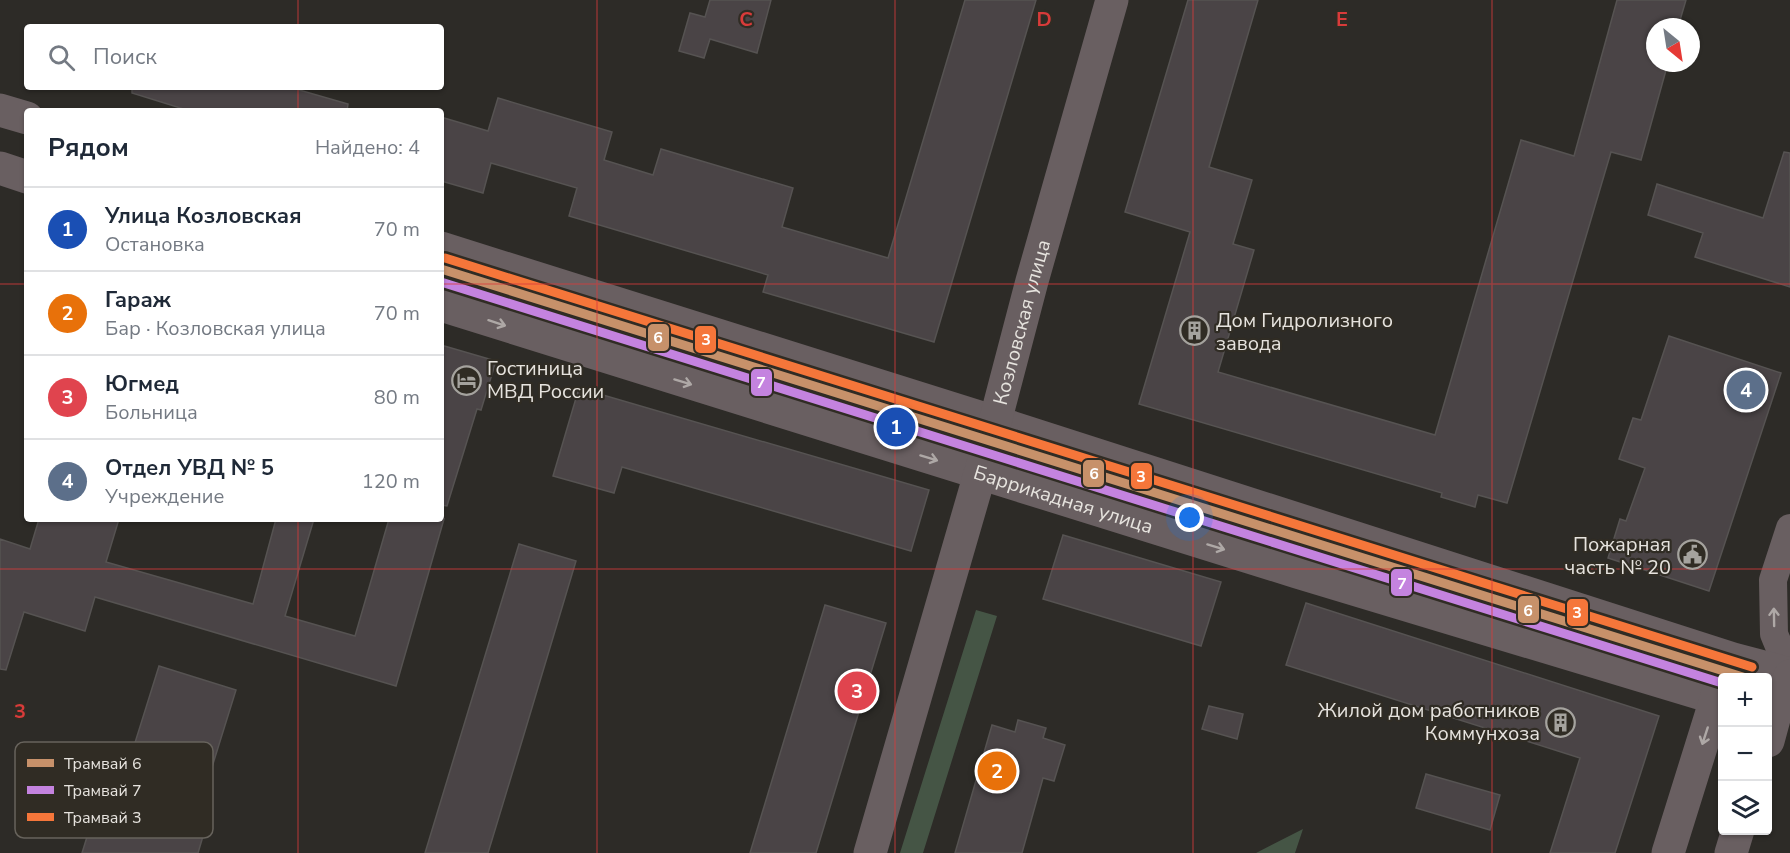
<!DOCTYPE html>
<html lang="ru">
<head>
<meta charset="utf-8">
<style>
  :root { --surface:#fff; --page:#f6f6f7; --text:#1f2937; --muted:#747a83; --line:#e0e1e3; --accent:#1a73e8 }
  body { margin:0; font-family:"Nunito Sans",sans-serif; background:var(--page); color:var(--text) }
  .controls { position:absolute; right:18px; bottom:18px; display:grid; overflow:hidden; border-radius:6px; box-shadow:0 2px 4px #0004 }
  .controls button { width:54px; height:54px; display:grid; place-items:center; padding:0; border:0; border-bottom:2px solid var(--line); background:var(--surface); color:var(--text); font:30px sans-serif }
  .compass { position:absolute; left:1646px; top:18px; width:54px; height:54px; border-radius:50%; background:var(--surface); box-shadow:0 2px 4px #0004; rotate:150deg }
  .you { position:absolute; left:1190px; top:518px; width:21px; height:21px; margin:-15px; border:4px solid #fff; border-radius:50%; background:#1a73e8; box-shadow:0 0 0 9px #1a73e833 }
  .badge { display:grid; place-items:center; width:39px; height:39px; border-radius:50%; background:var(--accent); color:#fff; font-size:20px; font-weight:700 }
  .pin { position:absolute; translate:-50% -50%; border:3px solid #fff; box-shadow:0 2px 6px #0006 }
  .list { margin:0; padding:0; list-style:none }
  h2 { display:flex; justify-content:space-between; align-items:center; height:78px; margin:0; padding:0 24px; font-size:26px }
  h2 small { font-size:20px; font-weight:400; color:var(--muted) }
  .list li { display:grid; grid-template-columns:39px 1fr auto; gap:18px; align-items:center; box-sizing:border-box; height:84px; padding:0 24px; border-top:2px solid var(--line) }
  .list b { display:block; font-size:22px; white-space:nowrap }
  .list p { margin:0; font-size:20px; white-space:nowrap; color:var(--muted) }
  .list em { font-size:20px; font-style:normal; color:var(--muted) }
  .icon { flex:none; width:33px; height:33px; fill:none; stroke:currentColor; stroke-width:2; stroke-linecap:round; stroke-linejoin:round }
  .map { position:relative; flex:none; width:1790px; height:853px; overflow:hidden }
  .search { position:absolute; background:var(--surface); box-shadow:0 2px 4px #0004; left:24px; top:24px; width:420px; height:66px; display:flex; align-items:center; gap:15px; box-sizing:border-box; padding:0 21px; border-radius:6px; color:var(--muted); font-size:22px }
  .panel { position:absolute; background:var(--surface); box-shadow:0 2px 4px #0004; left:24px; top:108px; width:420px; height:414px; border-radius:6px }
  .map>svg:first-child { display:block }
  .green { fill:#455545 }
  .building { fill:#4a4446; stroke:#565352; stroke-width:1.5 }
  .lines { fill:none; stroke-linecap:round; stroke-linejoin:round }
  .minor { stroke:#695f61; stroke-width:28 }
  .tertiary { stroke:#695f61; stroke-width:33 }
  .tram-1-casing { stroke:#302c24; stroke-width:14 }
  .tram-2-casing { stroke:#302c24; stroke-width:14 }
  .tram-3-casing { stroke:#302c24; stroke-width:14 }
  .tram-1 { stroke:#c7916a; stroke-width:9 }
  .tram-2 { stroke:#c483df; stroke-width:9 }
  .tram-3 { stroke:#f5763a; stroke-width:9 }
  .oneway { stroke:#aea8a6 }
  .grid { fill:none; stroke:#d83b3a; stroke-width:1.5; stroke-opacity:0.55 }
  .labels { text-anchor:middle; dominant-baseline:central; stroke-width:4.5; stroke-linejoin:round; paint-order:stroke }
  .poi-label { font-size:20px; fill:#e6e3de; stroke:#302c24; text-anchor:start }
  .street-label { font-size:20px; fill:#e6e3de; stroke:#302c24 }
  .key { fill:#302c24; stroke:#67635c; stroke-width:1.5 }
  .key-label { font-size:16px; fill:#e6e3de }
  .grid-label { font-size:20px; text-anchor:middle; font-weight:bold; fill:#d83b3a; stroke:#302c24; stroke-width:4.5; stroke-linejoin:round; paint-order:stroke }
  .line-badge { stroke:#302c24; stroke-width:2 }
  .badge-label { font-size:16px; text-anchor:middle; font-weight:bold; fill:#fff }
</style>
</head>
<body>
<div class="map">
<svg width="1790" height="853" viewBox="0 0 1790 853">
  <rect width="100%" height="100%" fill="#2d2b27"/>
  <!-- green -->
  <path class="green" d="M976,610l21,6 -74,237h-23z
    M1303,829l-8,24h-39z"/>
  <!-- building -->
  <path class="building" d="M710,0h61l-14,53 -47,-14 -6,19 -25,-7 11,-38 15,4z
    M965,0h71l-102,342 -171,-50 5,-17 -199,-59 8,-28 -86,-25 -8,30 -42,-12v-64l47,14 10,-33 114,34 -8,28 49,15 8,-26 132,39 -11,39 106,31z
    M1188,0h70l-49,167 43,13 -19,64 21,6 -36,122 217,63 86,-295 53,16 43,-156h69l-8,27h-23v36h13l-27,97 -30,-8 -104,351 -29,-8 -3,12 -34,-10 1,-4 -303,-89 51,-172 -65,-20z
    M132,87h157l59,17 -1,7h-157l-58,-18z
    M1784,152l6,1v134l-95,-30 8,-24 -55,-18 9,-31 106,34z
    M1669,336l112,37 -72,218 -101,-33 12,-39 6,2 19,-53 -26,-9 14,-41 8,2z
    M441,345l55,16 -15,49 -4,-1 -30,97 -6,-1z
    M579,388l350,102 -18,61 -289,-84 -8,26 -61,-17z
    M39,519h80l-13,43 147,42 23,-85h38l-29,97 70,20 34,-117h55l-48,167 -301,-89 -10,34 -61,-19 -18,58 -6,-1v-130l30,10z
    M1063,535l158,47 -20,64 -158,-47z
    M519,544l57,17 -54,180 -34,112h-63z
    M1306,603l353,113 -44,137h-65l30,-95 -294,-93z
    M825,605l61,18 -70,230h-66z
    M159,666l77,24 -38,122 11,4 -11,37h-116l19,-61 17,5z
    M1209,706l34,8 -6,25 -35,-10z
    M1018,720l28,8 -3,10 22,7 -11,36 -11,-3 -21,75h-67l37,-128 23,7z
    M1426,774l74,21 -10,35 -74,-22z"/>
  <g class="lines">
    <!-- minor -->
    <path class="minor" d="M1790,528l-17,52 1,54 16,39"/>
    <!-- tertiary -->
    <g class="tertiary">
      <path d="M0,110l27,8"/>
      <path d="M0,168l27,9"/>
      <path d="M441,248l554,174 738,237 57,15"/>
      <path id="s1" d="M441,305l856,267 425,128"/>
      <path d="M1768,741l10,-37 12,-28"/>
      <path id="s2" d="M870,853l125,-431 37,-141 80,-281"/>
      <path d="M1668,853l54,-173"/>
      <path d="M1731,853l7,-23"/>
    </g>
    <defs>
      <path id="tram-1" d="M441,269l1305,409"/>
      <path id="tram-2" d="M441,282l1281,401"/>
      <path id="tram-3" d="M445,258l1307,409"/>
    </defs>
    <!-- tram-1 casing -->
    <use href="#tram-1" class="tram-1-casing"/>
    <!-- tram-2 casing -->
    <use href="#tram-2" class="tram-2-casing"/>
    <!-- tram-3 casing -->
    <use href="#tram-3" class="tram-3-casing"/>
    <!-- tram-1 -->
    <use href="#tram-1" class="tram-1"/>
    <!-- tram-2 -->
    <use href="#tram-2" class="tram-2"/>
    <!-- tram-3 -->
    <use href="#tram-3" class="tram-3"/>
  </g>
  <!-- one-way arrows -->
  <defs><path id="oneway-shaft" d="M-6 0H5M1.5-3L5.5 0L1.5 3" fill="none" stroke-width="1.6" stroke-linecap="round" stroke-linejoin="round" transform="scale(1.5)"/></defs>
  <g class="oneway">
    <use href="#oneway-shaft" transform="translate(497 323) rotate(18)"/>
    <use href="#oneway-shaft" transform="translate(683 382) rotate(17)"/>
    <use href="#oneway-shaft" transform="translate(929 458) rotate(17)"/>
    <use href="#oneway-shaft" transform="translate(1216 547) rotate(17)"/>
    <use href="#oneway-shaft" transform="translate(1774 617) rotate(-91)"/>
    <use href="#oneway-shaft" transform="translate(1705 736) rotate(108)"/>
  </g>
  <!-- grid -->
  <path class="grid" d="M298,0v27M597,0v853M895,0v853M1193,0v853M1492,0v853M298,87v24M0,284h27M441,284h1349M298,519v334M0,569h1790"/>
  <!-- icons -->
  <defs>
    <symbol id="building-ring" viewBox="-11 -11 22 22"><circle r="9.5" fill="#302c24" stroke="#a5a39e" stroke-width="1.5"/><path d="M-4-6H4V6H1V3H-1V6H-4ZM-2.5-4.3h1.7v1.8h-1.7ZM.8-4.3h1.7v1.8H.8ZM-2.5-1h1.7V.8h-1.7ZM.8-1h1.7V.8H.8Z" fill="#a5a39e"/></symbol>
    <symbol id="hotel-ring" viewBox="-11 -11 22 22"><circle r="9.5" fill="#302c24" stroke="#a5a39e" stroke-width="1.5"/><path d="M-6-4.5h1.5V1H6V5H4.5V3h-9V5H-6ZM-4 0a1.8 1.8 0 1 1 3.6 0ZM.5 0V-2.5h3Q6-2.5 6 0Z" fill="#a5a39e"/></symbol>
    <symbol id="civic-ring" viewBox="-11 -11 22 22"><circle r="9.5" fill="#302c24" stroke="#a5a39e" stroke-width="1.5"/><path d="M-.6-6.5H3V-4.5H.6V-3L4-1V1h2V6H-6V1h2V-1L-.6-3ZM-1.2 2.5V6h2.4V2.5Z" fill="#a5a39e"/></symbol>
  </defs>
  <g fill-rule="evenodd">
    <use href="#building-ring" x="1178" y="314" width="33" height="33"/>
    <use href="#hotel-ring" x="450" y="364" width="33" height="33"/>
    <use href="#civic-ring" x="1676" y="538" width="33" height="33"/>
    <use href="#building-ring" x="1544" y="706" width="33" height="33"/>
  </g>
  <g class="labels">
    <!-- poi labels -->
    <g class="poi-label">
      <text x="1216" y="320">Дом Гидролизного<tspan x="1216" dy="23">завода</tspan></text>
      <text x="487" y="368">Гостиница<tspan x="487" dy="23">МВД России</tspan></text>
      <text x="1671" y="544" text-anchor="end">Пожарная<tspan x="1671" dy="23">часть № 20</tspan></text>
      <text x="1540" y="710" text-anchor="end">Жилой дом работников<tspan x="1540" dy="23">Коммунхоза</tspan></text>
    </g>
    <!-- street labels -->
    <g class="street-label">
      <text stroke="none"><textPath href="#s2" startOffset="552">Козловская улица</textPath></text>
      <text stroke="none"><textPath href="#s1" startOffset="652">Баррикадная улица</textPath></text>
    </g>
  </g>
  <!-- legend -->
  <rect x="15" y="742" width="198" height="96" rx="9" class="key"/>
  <rect x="27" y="759" width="27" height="8" fill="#c7916a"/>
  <rect x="27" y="786" width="27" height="8" fill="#c483df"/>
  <rect x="27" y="813" width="27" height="8" fill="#f5763a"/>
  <g class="key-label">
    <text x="64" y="769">Трамвай 6</text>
    <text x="64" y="796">Трамвай 7</text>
    <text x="64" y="823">Трамвай 3</text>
  </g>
  <g class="grid-label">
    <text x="746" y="26">C</text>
    <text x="1044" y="26">D</text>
    <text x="1342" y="26">E</text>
    <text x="20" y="718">3</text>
  </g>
  <g class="line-badge">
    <rect x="647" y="323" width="23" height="29" rx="6" fill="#c7916a"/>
    <rect x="694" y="325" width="23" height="29" rx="6" fill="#f5763a"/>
    <rect x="750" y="368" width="23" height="29" rx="6" fill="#c483df"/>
    <rect x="1082" y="459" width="23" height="29" rx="6" fill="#c7916a"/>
    <rect x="1130" y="462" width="23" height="28" rx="6" fill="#f5763a"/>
    <rect x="1390" y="568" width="23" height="29" rx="6" fill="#c483df"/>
    <rect x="1517" y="595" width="23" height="29" rx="6" fill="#c7916a"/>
    <rect x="1566" y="598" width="23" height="29" rx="6" fill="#f5763a"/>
  </g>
  <g class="badge-label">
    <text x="658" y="343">6</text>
    <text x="706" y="345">3</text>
    <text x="761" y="388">7</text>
    <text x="1094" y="479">6</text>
    <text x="1141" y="482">3</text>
    <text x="1402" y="589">7</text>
    <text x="1528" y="616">6</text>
    <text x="1577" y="618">3</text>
  </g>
</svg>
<div class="controls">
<button>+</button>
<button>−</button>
<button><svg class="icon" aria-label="layers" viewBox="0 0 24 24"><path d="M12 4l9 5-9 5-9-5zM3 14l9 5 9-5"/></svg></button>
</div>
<svg class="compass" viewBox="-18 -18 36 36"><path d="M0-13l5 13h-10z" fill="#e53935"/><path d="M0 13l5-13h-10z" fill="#747a83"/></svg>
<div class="you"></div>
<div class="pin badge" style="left:896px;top:427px;background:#1a4fb4">1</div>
<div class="pin badge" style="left:997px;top:771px;background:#e8710a">2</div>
<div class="pin badge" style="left:857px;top:691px;background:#e0444e">3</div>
<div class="pin badge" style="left:1746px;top:390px;background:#5c6f8a">4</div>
<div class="search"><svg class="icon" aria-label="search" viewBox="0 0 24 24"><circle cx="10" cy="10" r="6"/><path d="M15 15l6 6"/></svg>Поиск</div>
<section class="panel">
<h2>Рядом<small>Найдено: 4</small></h2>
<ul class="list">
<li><span class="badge" style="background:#1a4fb4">1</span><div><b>Улица Козловская</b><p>Остановка</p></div><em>70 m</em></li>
<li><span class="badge" style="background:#e8710a">2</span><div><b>Гараж</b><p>Бар · Козловская улица</p></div><em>70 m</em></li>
<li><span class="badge" style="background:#e0444e">3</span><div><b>Югмед</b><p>Больница</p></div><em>80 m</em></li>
<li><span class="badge" style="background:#5c6f8a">4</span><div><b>Отдел УВД № 5</b><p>Учреждение</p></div><em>120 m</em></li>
</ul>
</section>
</div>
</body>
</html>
